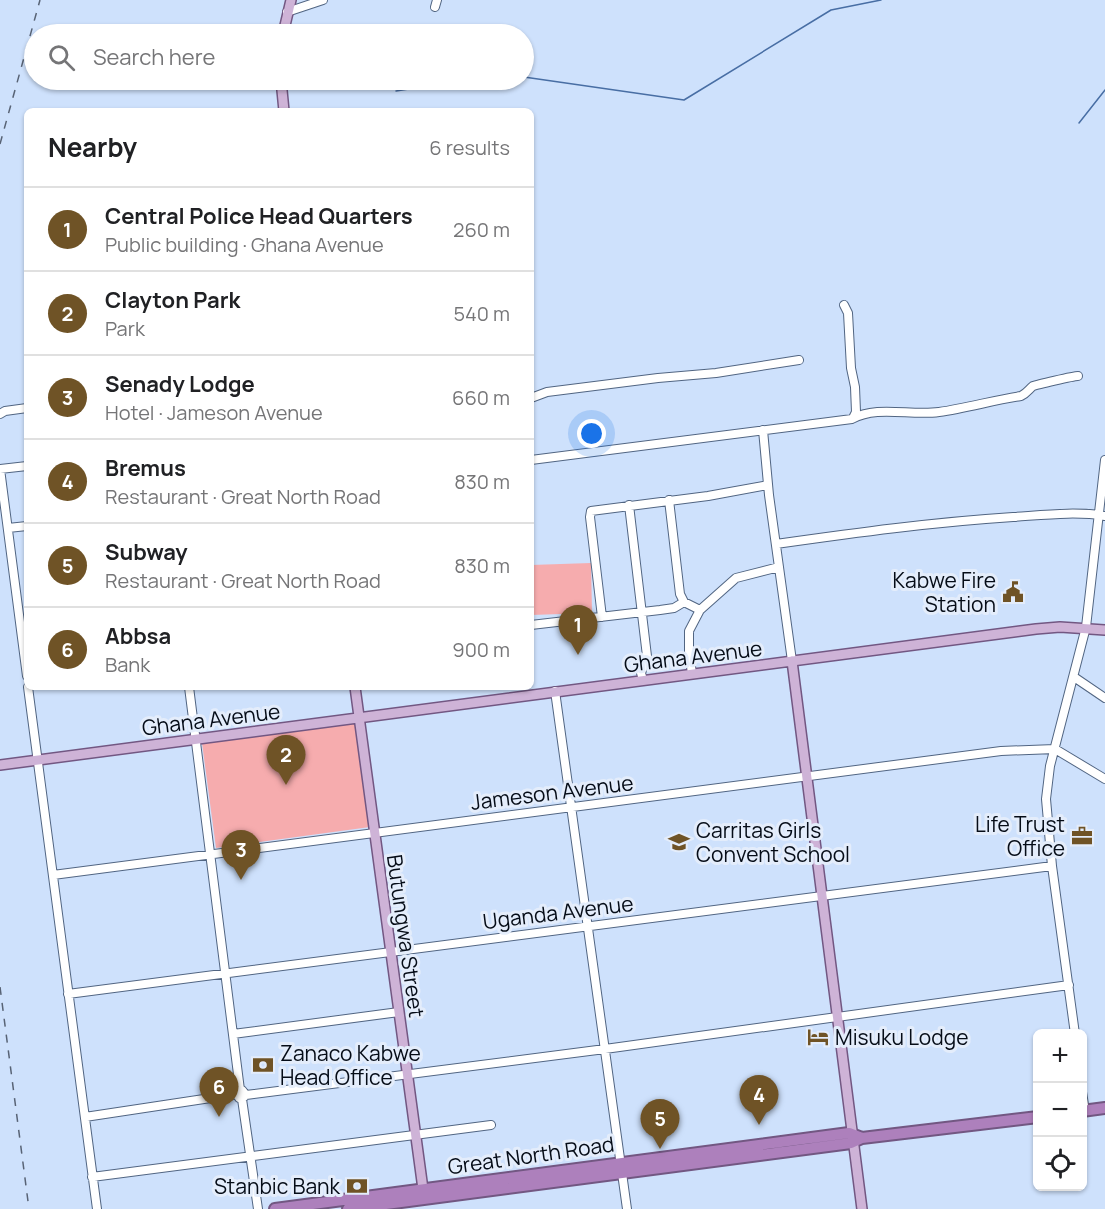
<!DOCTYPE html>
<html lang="en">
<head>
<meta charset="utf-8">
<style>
  :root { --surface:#fff; --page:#f2f2f2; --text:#202124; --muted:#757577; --line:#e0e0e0; --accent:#6f5326 }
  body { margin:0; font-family:Manrope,sans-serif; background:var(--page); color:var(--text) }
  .controls { position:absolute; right:18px; bottom:18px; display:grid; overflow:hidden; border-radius:9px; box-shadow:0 2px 4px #0004 }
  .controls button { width:54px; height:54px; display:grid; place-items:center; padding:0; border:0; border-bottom:2px solid var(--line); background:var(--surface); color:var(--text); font:30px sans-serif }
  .you { position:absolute; left:592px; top:434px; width:21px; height:21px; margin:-15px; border:4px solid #fff; border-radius:50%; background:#1a73e8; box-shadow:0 0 0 9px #1a73e833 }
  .badge { display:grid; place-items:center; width:39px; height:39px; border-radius:50%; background:var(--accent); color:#fff; font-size:20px; font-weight:700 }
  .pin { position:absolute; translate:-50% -50px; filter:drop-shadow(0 2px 3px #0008) }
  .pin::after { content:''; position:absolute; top:32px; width:21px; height:18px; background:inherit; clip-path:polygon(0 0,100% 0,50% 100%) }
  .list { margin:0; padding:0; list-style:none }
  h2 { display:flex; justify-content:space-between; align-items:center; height:78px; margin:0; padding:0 24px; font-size:26px }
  h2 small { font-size:20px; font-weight:400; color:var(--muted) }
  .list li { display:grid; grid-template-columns:39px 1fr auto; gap:18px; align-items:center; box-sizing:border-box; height:84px; padding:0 24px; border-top:2px solid var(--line) }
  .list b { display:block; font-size:22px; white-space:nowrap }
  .list p { margin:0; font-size:20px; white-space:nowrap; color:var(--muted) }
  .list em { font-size:20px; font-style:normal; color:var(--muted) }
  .icon { flex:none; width:33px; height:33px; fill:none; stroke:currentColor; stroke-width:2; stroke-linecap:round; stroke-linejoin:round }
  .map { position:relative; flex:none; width:1105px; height:1209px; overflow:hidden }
  .search { position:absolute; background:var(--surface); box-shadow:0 2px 4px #0004; left:24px; top:24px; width:510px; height:66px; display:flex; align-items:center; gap:15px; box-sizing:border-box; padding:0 21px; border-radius:33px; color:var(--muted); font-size:22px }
  .panel { position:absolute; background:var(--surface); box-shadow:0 2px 4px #0004; left:24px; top:108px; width:510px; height:582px; border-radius:9px }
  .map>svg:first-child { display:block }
  .green { fill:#f6acae }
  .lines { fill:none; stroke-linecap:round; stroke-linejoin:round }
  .stream { stroke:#486ea4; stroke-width:1.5 }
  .minor-casing { stroke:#516582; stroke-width:10 }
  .major-casing { stroke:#725782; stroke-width:12 }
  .highway-casing { stroke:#725782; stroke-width:14 }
  .minor { stroke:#fff; stroke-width:8 }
  .major { stroke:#ceb3d7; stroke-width:9 }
  .highway { stroke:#ad80bc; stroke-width:10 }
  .rail { stroke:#586375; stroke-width:1.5; stroke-dasharray:8 8; stroke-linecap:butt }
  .labels { text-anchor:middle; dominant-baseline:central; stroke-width:6; stroke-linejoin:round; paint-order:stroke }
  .poi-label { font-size:21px; fill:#050c17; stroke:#e4edfb; text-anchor:end }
  .street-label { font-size:21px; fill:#050c17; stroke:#e4edfb }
</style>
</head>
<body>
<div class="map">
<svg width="1105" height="1209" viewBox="0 0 1105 1209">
  <rect width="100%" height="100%" fill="#cee1fc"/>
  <!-- green -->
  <path class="green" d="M591,563l1,50 -61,2v-50z
    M356,722l14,105 -154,21 -14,-105z"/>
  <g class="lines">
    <!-- stream -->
    <path class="stream" d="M524,77l160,23 147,-90 50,-10
      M396,91l70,-11
      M1079,123l26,-33"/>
    <defs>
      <path id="minor" d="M435,7l2,-7
        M287,12l36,-12
        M844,305l4,8 3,55 4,19 1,25 -3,6
        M531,398l16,-6 111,-14 58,-5 83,-13
        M0,414l5,-3 22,-3
        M763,430l6,65 23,166
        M531,460l321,-41c25,-14 58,-3 87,-7 28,-4 55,-12 82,-16 6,-3 8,-7 12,-10 3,-1 40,-10 45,-10
        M0,469l27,207
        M0,469l27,-3
        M669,500l11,94 4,8 16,8
        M629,505l18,151 -6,17 2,7
        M8,528l19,-2
        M776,544c78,-11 158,-22 237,-27 30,-2 63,-6 92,-1
        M602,617l-12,-100 1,-6 117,-15 60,-11
        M531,625l129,-15 14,-2 10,-6
        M692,674l-3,-23v-20l11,-21 36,-32 43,-11
        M1074,677l31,21
        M28,687l69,522
        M189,687l51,403
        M555,691l72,518
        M53,875l948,-124 54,-2 50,30
        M68,994l984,-128
        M233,1034l166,-22
        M1075,1034l-23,-168 -6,-67 4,-33 36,-139 19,-167
        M1082,1092l3,19
        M246,1095l-4,-5 -3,1 -2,3 2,4 3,1 4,-4 359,-46 464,-64
        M242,1099l16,110
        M85,1117l152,-23
        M92,1177l399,-52"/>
      <path id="major" d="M283,34l8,-34
        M281,80l3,31
        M792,661l70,548
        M355,687l68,502
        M0,765l1036,-136 24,-2 45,3"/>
      <path id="highway" d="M1082,1111l23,-3
        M275,1209l574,-76 13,5
        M348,1209l503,-66 11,-5 176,-21"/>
    </defs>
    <!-- minor casing -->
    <use href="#minor" class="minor-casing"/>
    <!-- major casing -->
    <use href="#major" class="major-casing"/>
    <!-- highway casing -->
    <use href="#highway" class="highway-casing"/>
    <!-- minor -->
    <use href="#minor" class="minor"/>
    <!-- major -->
    <use href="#major" class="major"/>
    <!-- highway -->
    <use href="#highway" class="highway"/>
    <!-- rail -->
    <path class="rail" d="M0,144l40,-144
      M0,987l29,222"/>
  </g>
  <!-- icons -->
  <defs>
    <symbol id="civic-bare" viewBox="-9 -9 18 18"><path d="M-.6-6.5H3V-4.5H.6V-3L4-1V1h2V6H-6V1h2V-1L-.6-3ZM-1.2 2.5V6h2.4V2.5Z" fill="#6f5326" stroke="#e4edfb" stroke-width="2.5" paint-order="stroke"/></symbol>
    <symbol id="office-bare" viewBox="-9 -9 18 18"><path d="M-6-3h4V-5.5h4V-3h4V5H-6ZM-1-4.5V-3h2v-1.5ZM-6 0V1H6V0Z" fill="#6f5326" stroke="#e4edfb" stroke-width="2.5" paint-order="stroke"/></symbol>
    <symbol id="school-bare" viewBox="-9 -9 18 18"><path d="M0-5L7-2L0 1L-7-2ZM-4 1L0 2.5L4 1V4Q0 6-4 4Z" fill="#6f5326" stroke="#e4edfb" stroke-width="2.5" paint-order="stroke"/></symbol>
    <symbol id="hotel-bare" viewBox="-9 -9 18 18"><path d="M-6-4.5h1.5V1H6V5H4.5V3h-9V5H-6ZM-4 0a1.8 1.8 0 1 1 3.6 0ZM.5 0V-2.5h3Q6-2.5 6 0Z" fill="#6f5326" stroke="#e4edfb" stroke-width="2.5" paint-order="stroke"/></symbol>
    <symbol id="bank-bare" viewBox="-9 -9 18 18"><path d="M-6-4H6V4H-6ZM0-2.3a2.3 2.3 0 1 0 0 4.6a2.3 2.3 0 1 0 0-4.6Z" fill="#6f5326" stroke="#e4edfb" stroke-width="2.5" paint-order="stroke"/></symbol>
  </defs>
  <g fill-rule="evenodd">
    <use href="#civic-bare" x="998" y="577" width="30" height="30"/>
    <use href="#office-bare" x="1067" y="821" width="30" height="30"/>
    <use href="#school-bare" x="664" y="827" width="30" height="30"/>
    <use href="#hotel-bare" x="803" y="1022" width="30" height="30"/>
    <use href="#bank-bare" x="248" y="1050" width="30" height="30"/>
    <use href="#bank-bare" x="342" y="1171" width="30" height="30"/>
  </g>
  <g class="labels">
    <!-- poi labels -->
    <g class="poi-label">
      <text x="996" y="580">Kabwe Fire<tspan x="996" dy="24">Station</tspan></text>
      <text x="1065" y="824">Life Trust<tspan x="1065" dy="24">Office</tspan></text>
      <text x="696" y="830" text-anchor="start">Carritas Girls<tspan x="696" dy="24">Convent School</tspan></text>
      <text x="835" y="1037" text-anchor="start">Misuku Lodge</text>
      <text x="280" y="1053" text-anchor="start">Zanaco Kabwe<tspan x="280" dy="24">Head Office</tspan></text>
      <text x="340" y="1186">Stanbic Bank</text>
    </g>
    <!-- street labels -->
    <g class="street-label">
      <text transform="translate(693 656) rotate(-7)">Ghana Avenue</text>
      <text transform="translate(211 719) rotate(-7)">Ghana Avenue</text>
      <text transform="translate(552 792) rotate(-7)">Jameson Avenue</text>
      <text transform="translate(558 912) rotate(-7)">Uganda Avenue</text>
      <text transform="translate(406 936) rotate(82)">Butungwa Street</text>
      <text transform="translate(531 1155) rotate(-8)">Great North Road</text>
    </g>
  </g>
</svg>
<div class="controls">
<button>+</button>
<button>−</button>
<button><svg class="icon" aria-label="locate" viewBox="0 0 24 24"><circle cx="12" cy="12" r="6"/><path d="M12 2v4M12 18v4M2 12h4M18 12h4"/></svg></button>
</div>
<div class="you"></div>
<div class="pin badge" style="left:578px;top:655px">1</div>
<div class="pin badge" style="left:286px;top:785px">2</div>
<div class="pin badge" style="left:241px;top:880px">3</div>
<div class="pin badge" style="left:759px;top:1125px">4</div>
<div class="pin badge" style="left:660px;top:1149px">5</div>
<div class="pin badge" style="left:219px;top:1117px">6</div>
<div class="search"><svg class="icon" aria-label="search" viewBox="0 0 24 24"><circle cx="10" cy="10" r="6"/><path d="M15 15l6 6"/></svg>Search here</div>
<section class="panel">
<h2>Nearby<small>6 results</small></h2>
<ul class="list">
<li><span class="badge">1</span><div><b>Central Police Head Quarters</b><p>Public building · Ghana Avenue</p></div><em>260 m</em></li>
<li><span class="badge">2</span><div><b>Clayton Park</b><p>Park</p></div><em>540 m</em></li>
<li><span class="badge">3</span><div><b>Senady Lodge</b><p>Hotel · Jameson Avenue</p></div><em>660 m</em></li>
<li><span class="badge">4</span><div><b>Bremus</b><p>Restaurant · Great North Road</p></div><em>830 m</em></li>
<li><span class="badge">5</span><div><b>Subway</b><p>Restaurant · Great North Road</p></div><em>830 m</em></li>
<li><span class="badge">6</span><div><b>Abbsa</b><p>Bank</p></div><em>900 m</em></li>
</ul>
</section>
</div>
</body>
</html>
